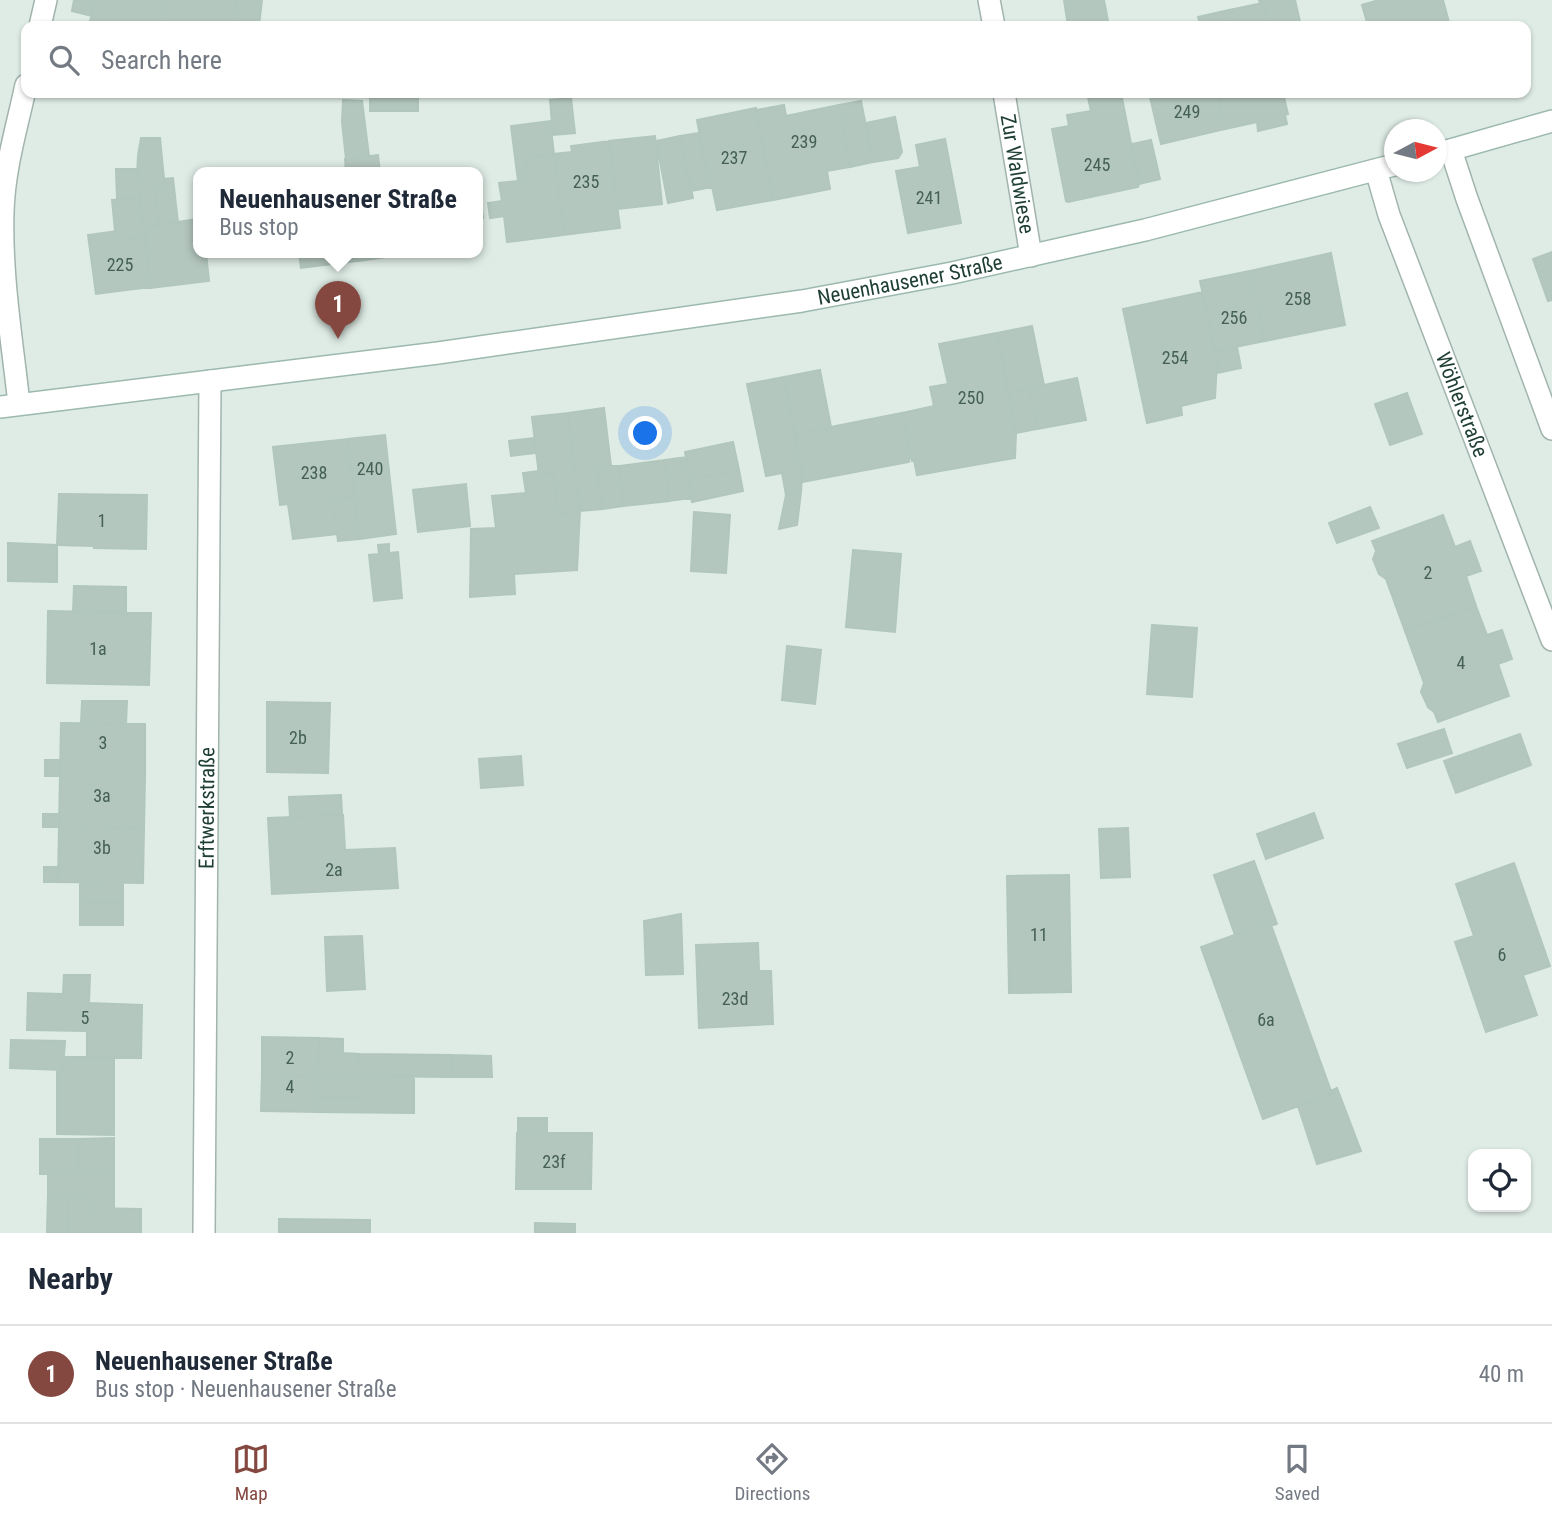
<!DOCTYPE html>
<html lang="en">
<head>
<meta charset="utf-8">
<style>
  :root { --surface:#fff; --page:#f2f2f3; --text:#1f2937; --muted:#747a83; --line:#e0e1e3; --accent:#844840 }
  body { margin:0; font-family:"Roboto Condensed",sans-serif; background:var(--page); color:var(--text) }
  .controls { position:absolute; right:21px; bottom:21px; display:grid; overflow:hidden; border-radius:14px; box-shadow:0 2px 5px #0004 }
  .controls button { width:63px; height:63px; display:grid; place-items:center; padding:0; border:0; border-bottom:2px solid var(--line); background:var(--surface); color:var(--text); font:35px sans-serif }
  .compass { position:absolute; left:1384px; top:119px; width:63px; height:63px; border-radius:50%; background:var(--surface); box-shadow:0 2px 5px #0004; rotate:83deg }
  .you { position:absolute; left:646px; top:434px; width:24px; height:24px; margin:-18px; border:5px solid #fff; border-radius:50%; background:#1a73e8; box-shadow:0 0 0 10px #1a73e833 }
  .badge { display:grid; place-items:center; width:46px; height:46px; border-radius:50%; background:var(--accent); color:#fff; font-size:23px; font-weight:700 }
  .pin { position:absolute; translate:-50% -58px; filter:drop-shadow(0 2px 4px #0008) }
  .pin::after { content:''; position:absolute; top:37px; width:24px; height:21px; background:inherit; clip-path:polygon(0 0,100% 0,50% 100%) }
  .popup { position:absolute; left:193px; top:167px; width:290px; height:91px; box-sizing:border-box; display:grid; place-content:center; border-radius:14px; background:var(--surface); filter:drop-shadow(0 2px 5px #0005); font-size:23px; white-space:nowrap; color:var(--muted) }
  .popup b { font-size:26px; color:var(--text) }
  .popup::after { content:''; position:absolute; left:50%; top:100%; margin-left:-14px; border:14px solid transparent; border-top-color:var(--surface) }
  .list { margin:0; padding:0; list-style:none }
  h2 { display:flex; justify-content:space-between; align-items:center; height:91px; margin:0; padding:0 28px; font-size:30px }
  h2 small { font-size:23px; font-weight:400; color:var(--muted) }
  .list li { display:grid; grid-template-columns:46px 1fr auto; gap:21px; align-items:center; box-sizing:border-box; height:98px; padding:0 28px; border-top:2px solid var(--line) }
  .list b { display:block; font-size:26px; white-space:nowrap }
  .list p { margin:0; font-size:23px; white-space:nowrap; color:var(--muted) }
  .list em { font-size:23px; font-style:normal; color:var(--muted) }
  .icon { flex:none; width:38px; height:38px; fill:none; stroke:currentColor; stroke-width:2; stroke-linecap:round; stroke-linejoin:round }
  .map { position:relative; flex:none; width:1552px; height:1233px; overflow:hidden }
  .search { position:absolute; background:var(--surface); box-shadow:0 2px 5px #0004; left:21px; right:21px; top:21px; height:77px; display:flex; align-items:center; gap:18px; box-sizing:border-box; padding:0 24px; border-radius:14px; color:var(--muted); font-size:26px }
  .sheet { height:189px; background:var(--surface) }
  nav { display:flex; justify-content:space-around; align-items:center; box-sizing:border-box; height:98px; border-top:2px solid var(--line); background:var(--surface); font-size:19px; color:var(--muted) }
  nav a { display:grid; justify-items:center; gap:4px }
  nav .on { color:var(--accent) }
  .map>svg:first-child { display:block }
  .building { fill:#b4c7bf; stroke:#b1c6bd; stroke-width:2 }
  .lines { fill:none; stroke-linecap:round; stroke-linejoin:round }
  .street-casing { stroke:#a1b4ad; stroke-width:24 }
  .secondary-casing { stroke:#9cb9ae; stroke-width:24 }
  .street { stroke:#fff; stroke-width:21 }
  .secondary { stroke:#fff; stroke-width:21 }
  .labels { text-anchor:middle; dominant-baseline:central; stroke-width:6; stroke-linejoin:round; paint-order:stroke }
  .number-label { font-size:18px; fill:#446057 }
  .street-label { font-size:21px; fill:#1e3e34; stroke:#f0f8f4 }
</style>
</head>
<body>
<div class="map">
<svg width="1552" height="1233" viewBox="0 0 1552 1233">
  <rect width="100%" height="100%" fill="#dfece6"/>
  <!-- building -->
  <path class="building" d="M74,0h21l-3,16 -20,-5z
    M95,0h73l-5,26h-74z
    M168,0h69l-6,26h-68z
    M237,0h25l-3,26 -27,-3z
    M1064,0h40l5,26h-41z
    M1259,0h36l6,26h-32l-6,-23 -3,1z
    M1379,0h64l7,26h-82l-6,-21z
    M1263,3l6,23h-37l-3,-16z
    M1229,10l3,16h-31l-3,-9z
    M370,93h48v18h-48z
    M1087,93h34l18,91 -1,3 -70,15 -2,-1 -14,-72 17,-3 -2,-11 24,-4z
    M1149,93h68l8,36 -64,15z
    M1217,93h66l5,21 -3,1 2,9 -29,7 -1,-9 -32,7z
    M571,98l4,35 -22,2 -3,-35z
    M343,100l19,1 7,55 -23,3 -4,-37z
    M861,101l12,61 -23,5 -11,-62z
    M784,105l2,11 53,-11 11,62 -23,4 3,18 -57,11 -17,-90z
    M756,108l17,92 -56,10 -6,-28 -2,1 -12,-63z
    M895,117l7,35 -4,6 -25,4 -7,-39z
    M550,121l4,33 -28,4 2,22 -10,1 -7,-55z
    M699,133l10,50 2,-1 1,5 -21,4 -11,-55z
    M655,136l7,68 -44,5 -9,-68z
    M680,136l13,62 -25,5 -12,-62z
    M141,138h19l4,41v8l-9,1 4,37 -15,2 -7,-50 1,-22z
    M945,139l16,84 -53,10 -12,-62 24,-4 -4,-22z
    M1151,140l9,39 -21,5 -7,-40z
    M609,141l11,87 -56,7 -10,-81 18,-2 -1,-6z
    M554,154l10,81 -57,7 -3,-26 -14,2 -2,-15 14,-2 -3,-18 29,-3 -2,-22z
    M378,155l2,18h-34l-1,-14z
    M345,168l1,5h-40z
    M116,169h20l4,29 -23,2z
    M173,178l5,45 -19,2 -4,-37 9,-1v-8z
    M478,180l5,38 -5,1z
    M140,198l5,39 -26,3 -1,-9h-3l-3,-31z
    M198,219v34h8l3,28 -58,7 -7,-61z
    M118,231l1,9 26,-3 6,50 -55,7 -8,-59z
    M1552,252v48l-4,1 -15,-42z
    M299,253h58l1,8 -57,7z
    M357,253h56l-55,8z
    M1331,253l14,72 -80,16 -15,-70z
    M1250,271l15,70 -50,10 -15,-70z
    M1203,292l14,71 -2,35 -34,8 1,9 -35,8 -24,-114z
    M1032,326l12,59 -36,8 -11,-60z
    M997,333l19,100 -1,25 -98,17 -3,-15 -2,1 -10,-48 32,-7 -4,-19 18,-3 -9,-40z
    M1237,347l4,21 -24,5v-10l-2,-12z
    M820,370l11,57 -36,7 -11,-57z
    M784,377l18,98 -1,17 -15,3 -4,-22 -16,3 -19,-92z
    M1077,378l9,42 -49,9 -7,-41z
    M1030,388l7,41 -21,4 -8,-40z
    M1407,393l15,41 -32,11 -15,-41z
    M604,408l7,58 -14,1 5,42 -22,2 -12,-98z
    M568,413l12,98 -21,3 -6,-41 -14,2 -7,-58z
    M902,413l8,40 -1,9 -107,20v-7l-7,-41z
    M385,435l11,99 -37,5 -11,-100z
    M534,438l2,15 -25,3 -2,-15z
    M348,439l7,58 -22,2 4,35 -44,5 -5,-35 -8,1 -7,-58z
    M733,442l6,28 -50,10 -4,-28z
    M686,457l6,41 -23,3 -5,-41z
    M664,460l5,41 -45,5 -5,-40z
    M612,466h7l5,40 -22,3 -5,-42z
    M739,470l4,21 -51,11 -3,-22z
    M538,471l1,4 14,-2 6,41 21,-3 -3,59 -63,4 1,20 -45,3 1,-68 25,-1 -4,-32 34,-3 -3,-20z
    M466,484l4,42 -52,6 -5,-42z
    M801,492l-4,33 -18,4 7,-34z
    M59,494l88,1 -1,54 -52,-1v-2l-37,-1z
    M355,497l4,42 -21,2 -5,-42z
    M1370,507l9,21 -42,15 -8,-20z
    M694,512l36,3 -4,58 -35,-2z
    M1443,515l12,32 15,-6 11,30 -15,5 10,30 -71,25 -19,-52 -7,-5 -6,-15 3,-8 -4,-10z
    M8,543l49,2v37l-49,-1z
    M389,544v9l9,-1 4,46 -28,3 -5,-46 10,-1 -1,-9z
    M853,550l48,4 -6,78 -49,-5z
    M74,586l52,1v26l-53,-1z
    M1476,606l11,29 15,-5 10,29 -14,5 11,32 -71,26 -4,-10 -6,-5 -7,-15 3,-9 -19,-52z
    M48,611l103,2 -2,72 -102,-2z
    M1152,625l45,3 -5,69 -45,-3z
    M787,646l34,4 -6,54 -33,-4z
    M82,701h45l-1,23 -45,-1z
    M267,702l63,1 -2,70 -61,-1z
    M61,723l84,1v52h-85z
    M1444,729l8,24 -45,15 -9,-24z
    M1520,734l11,31 -75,28 -12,-32z
    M521,756l2,29 -42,3 -2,-29z
    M45,760h15v16h-15z
    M60,776h85l-1,52 -85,-1z
    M341,795l1,19 -52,3 -1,-20z
    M1314,813l9,25 -57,21 -9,-25z
    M43,814h16v13h-16z
    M343,815l2,35 50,-2 3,40 -126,6 -4,-76z
    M59,827l85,1 -1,55 -85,-1z
    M1128,828l2,49 -29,1 -2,-49z
    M1254,861l23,63 -6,2 -1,-4 -35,13 -21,-60z
    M1514,863l36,103 -27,9 14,40 -51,17 -31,-90 19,-6 -18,-52z
    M44,867h15l-1,15h-14z
    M1069,875l2,117 -62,1 -2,-117z
    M80,882l43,1v20h-43z
    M80,903h43v22h-43z
    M681,914l2,60 -37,1 -2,-54z
    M1270,922l62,172 -69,25 -62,-172z
    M362,936l3,53 -38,2 -2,-54z
    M758,943l1,28h12l2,53 -74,4 -3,-83z
    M64,975h26l-1,28 53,2 -1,53 -54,-1v-26l-60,-1 1,-37 35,1z
    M262,1037l57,1 -1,38 -56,-1z
    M319,1038l24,1v14l16,1 1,22h-42z
    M11,1040l54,1 -2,29 -53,-2z
    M359,1054l93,1 -1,22 -91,-1z
    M452,1055l39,1 1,21h-41z
    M64,1057h50v78l-57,-1v-65l6,1z
    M262,1075l56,1v36l-57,-1z
    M318,1076h42v21h-42z
    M360,1076h54v37l-97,-1 1,-15h42z
    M1337,1088l24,63 -44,13 -19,-58 34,-12 -1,-3z
    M518,1118h29v15h-29z
    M517,1133h75l-1,56h-75z
    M114,1138v36h-35v-35z
    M40,1139h39v35h-39z
    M48,1174h66v34h-26v-13l-40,-1z
    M48,1194h21l-1,39h-21z
    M69,1194l19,1v38h-20z
    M88,1208l53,1v24h-53z
    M279,1219l91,1v13h-91z
    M535,1223l40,1v9h-40z"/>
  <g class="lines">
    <defs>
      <g id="street">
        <path d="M989,0l5,26"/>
        <path d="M40,26l6,-26"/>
        <path id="s1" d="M1004,93l27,163"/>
        <path d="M1451,150l16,49 85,230"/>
        <path id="s2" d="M1376,170l13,45 163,425"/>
        <path d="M19,404c-7,-64 -18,-128 -16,-192 1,-43 14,-85 23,-127"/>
        <path id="s3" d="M204,1233l6,-852"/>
      </g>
      <g id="secondary">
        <path d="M1436,154l116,-33"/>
        <path id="s4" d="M0,407l438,-54 364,-52 150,-28 193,-43 249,-65"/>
      </g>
    </defs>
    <!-- street casing -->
    <use href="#street" class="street-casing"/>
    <!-- secondary casing -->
    <use href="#secondary" class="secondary-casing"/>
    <!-- street -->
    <use href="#street" class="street"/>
    <!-- secondary -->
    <use href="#secondary" class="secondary"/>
  </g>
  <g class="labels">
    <!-- number labels -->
    <g class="number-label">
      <text x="1187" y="111">249</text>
      <text x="804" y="141">239</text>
      <text x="734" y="157">237</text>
      <text x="1097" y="164">245</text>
      <text x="586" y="181">235</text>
      <text x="929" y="197">241</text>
      <text x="120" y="264">225</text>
      <text x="1298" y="298">258</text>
      <text x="1234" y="317">256</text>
      <text x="1175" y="357">254</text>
      <text x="971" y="397">250</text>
      <text x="370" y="468">240</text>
      <text x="314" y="472">238</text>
      <text x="102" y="520">1</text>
      <text x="1428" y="572">2</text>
      <text x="98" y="648">1a</text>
      <text x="1461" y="662">4</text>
      <text x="298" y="737">2b</text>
      <text x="103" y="742">3</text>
      <text x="102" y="795">3a</text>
      <text x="102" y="847">3b</text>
      <text x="334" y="869">2a</text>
      <text x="1039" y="934">11</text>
      <text x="1502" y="954">6</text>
      <text x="735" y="998">23d</text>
      <text x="85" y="1017">5</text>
      <text x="1266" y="1019">6a</text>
      <text x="290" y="1057">2</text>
      <text x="290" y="1086">4</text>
      <text x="554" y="1161">23f</text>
    </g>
    <!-- street labels -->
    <g class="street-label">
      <text stroke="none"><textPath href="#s1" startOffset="82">Zur Waldwiese</textPath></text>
      <text stroke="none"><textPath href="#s4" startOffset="919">Neuenhausener Straße</textPath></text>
      <text stroke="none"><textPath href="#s2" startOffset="250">Wöhlerstraße</textPath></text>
      <text stroke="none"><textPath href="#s3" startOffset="425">Erftwerkstraße</textPath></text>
    </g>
  </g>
</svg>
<div class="controls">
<button><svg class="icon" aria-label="locate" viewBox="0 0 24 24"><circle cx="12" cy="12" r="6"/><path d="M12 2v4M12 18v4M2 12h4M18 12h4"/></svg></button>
</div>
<svg class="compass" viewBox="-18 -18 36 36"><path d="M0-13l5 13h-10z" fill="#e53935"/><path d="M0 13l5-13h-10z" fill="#747a83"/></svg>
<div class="you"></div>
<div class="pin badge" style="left:338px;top:339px">1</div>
<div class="popup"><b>Neuenhausener Straße</b>Bus stop</div>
<div class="search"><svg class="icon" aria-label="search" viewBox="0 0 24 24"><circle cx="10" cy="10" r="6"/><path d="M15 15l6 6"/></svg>Search here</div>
</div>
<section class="sheet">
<h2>Nearby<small></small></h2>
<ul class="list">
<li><span class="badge">1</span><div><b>Neuenhausener Straße</b><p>Bus stop · Neuenhausener Straße</p></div><em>40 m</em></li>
</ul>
</section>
<nav>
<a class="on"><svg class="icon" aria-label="map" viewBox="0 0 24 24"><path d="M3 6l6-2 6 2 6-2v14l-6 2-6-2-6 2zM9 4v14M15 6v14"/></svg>Map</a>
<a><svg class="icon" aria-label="directions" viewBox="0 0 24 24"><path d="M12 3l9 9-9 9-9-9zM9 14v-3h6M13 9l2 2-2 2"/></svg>Directions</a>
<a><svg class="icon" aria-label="saved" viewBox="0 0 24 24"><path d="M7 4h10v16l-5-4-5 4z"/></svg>Saved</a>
</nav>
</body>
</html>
